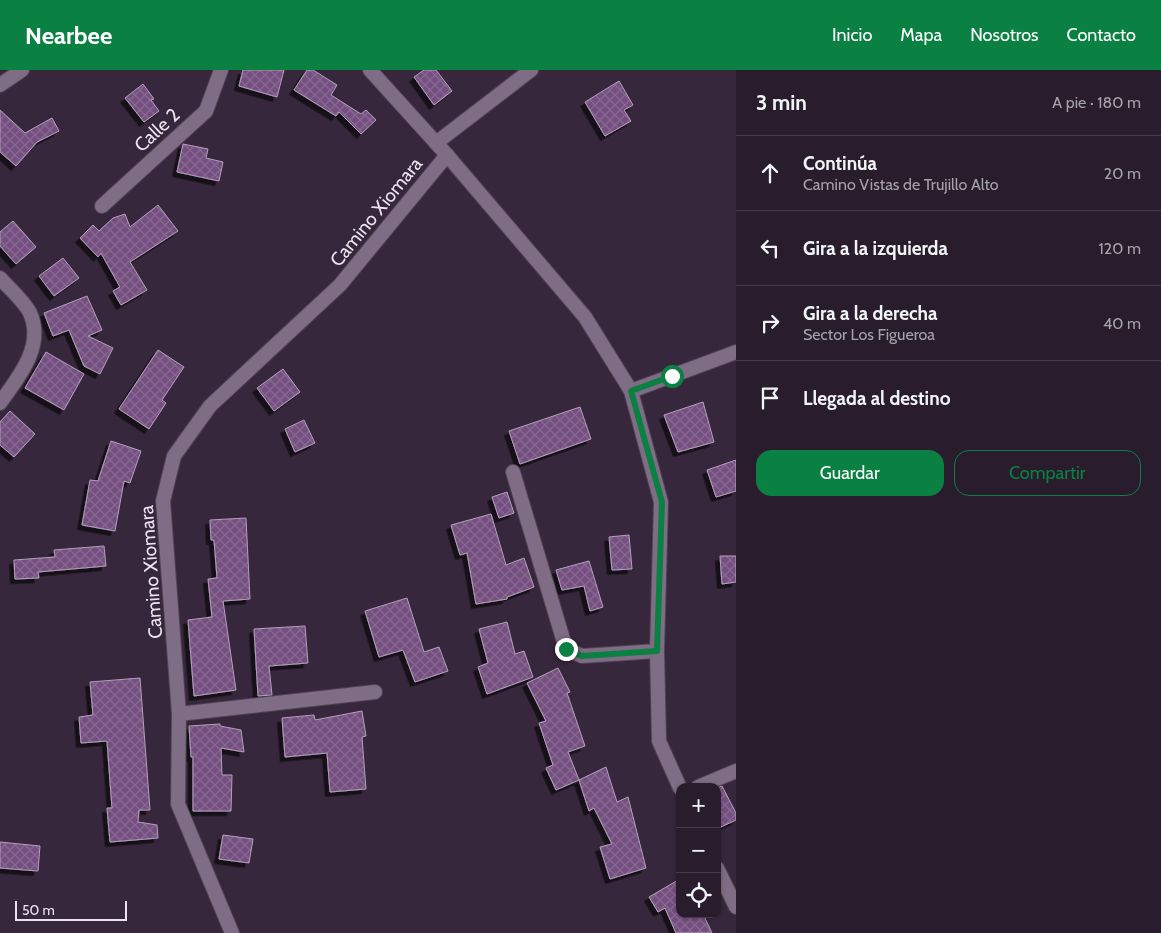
<!DOCTYPE html>
<html lang="es">
<head>
<meta charset="utf-8">
<style>
  :root { --surface:#291d2d; --page:#312635; --text:#f1f3f6; --muted:#a5a2aa; --line:#453b49; --accent:#0b8043 }
  body { margin:0; font-family:Cabin,sans-serif; background:var(--page); color:var(--text) }
  .controls { position:absolute; right:15px; bottom:15px; display:grid; overflow:hidden; border-radius:10px; box-shadow:0 1px 4px #0004 }
  .controls button { width:45px; height:45px; display:grid; place-items:center; padding:0; border:0; border-bottom:1px solid var(--line); background:var(--surface); color:var(--text); font:25px sans-serif }
  .scale { position:absolute; left:15px; bottom:12px; width:112px; box-sizing:border-box; padding-left:5px; border:2px solid #ede3f0; border-top:0; font-size:14px; line-height:18px; white-space:nowrap; color:#ede3f0; -webkit-text-stroke:4px #37273c; paint-order:stroke }
  .stop { position:absolute; width:15px; height:15px; margin:-11px; border:4px solid #0b8043; border-radius:50%; background:#fff }
  .stop.end { background:#0b8043; border-color:#fff; box-shadow:0 1px 5px #0008 }
  .list { margin:0; padding:0; list-style:none }
  h2 { display:flex; justify-content:space-between; align-items:center; height:65px; margin:0; padding:0 20px; font-size:21px }
  h2 small { font-size:16px; font-weight:400; color:var(--muted) }
  .list li { display:grid; grid-template-columns:32px 1fr auto; gap:15px; align-items:center; box-sizing:border-box; height:75px; padding:0 20px; border-top:1px solid var(--line) }
  .list b { display:block; font-size:19px; white-space:nowrap }
  .list p { margin:0; font-size:16px; white-space:nowrap; color:var(--muted) }
  .list em { font-size:16px; font-style:normal; color:var(--muted) }
  .actions { display:flex; gap:10px; padding:15px 20px }
  .actions a { flex:1; padding:11px 0; border:1px solid var(--accent); border-radius:15px; text-align:center; font-size:18px; color:var(--accent) }
  .actions .main { background:var(--accent); color:#fff }
  .icon { flex:none; width:28px; height:28px; fill:none; stroke:currentColor; stroke-width:2; stroke-linecap:round; stroke-linejoin:round }
  .map { position:relative; flex:none; width:736px; height:863px; overflow:hidden }
  header { display:flex; align-items:center; gap:30px; box-sizing:border-box; height:70px; padding:0 25px; background:var(--accent); color:#fff }
  header strong { font-size:24px }
  nav { display:flex; gap:28px; margin-inline-start:auto; font-size:18px }
  main { display:flex }
  aside { flex:1; background:var(--surface) }
  .map>svg:first-child { display:block }
  .building { fill:url(#building-cross-hatch); stroke:#b3a0ba; filter:url(#shadow) }
  .lines { fill:none; stroke-linecap:round; stroke-linejoin:round }
  .minor-casing { stroke:#504353; stroke-width:16 }
  .tertiary-casing { stroke:#504353; stroke-width:16 }
  .minor { stroke:#7e6d84; stroke-width:14 }
  .tertiary { stroke:#7e6d84; stroke-width:14 }
  .route { stroke:#0b8043; stroke-width:6 }
  .labels { text-anchor:middle; dominant-baseline:central; stroke-width:4; stroke-linejoin:round; paint-order:stroke }
  .street-label { font-size:19px; fill:#ede3f0; stroke:#37273c }
</style>
</head>
<body>
<header>
<strong>Nearbee</strong>
<nav><a>Inicio</a><a>Mapa</a><a>Nosotros</a><a>Contacto</a></nav>
</header>
<main>
<div class="map">
<svg width="736" height="863" viewBox="0 0 736 863">
  <defs>
    <pattern id="building-cross-hatch" width="8" height="8" patternUnits="userSpaceOnUse" patternTransform="scale(1.25)"><rect width="8" height="8" fill="#744f80"/><path d="M0 0l8 8M0 8l8-8" fill="none" stroke="#886892"/></pattern>
    <filter id="shadow"><feDropShadow dx="-4.5" dy="4.5" stdDeviation="0" flood-color="#0009"/></filter>
  </defs>
  <rect width="100%" height="100%" fill="#37273c"/>
  <!-- building -->
  <path class="building" d="M243,0h41l-7,27 -38,-11z
    M307,0h6l24,15 -6,10 30,19 5,-4 10,10 -15,14 -22,-22 -3,4 -42,-26z
    M424,0h12l16,21 -18,14 -20,-28z
    M619,11l14,24 -9,5 7,11 -26,15 -20,-34z
    M143,14l11,15 -3,1 8,11 -15,11 -19,-24z
    M0,40l25,23 27,-15 7,13 -22,11 -21,24 -16,-14z
    M183,74l25,5 -2,9 17,4 -4,19 -42,-9z
    M158,135l20,26 -48,31 17,28 -26,15 -8,-14 7,-4 -19,-34 -3,4 -18,-19 13,-13 6,6 14,-13 12,-4 5,13z
    M13,151l23,26 -20,17 -16,-18v-14z
    M63,188l16,20 -25,18 -15,-20z
    M87,226l15,34 -14,6 25,12 -13,26 -16,-8 -15,-36 -16,6 -9,-23z
    M158,280l26,17 -22,33 4,3 -17,26 -30,-20z
    M46,282l38,22 -20,36 -39,-22z
    M283,299l17,23 -26,19 -17,-23z
    M703,332l11,40 -36,10 -14,-37z
    M580,337l11,32 -71,25 -11,-33z
    M10,341l25,23 -21,23 -14,-12v-23z
    M304,350l11,23 -20,9 -10,-23z
    M111,371l30,10 -11,32 -6,-2 -9,50 -33,-6 8,-45 8,1z
    M736,390v31l-20,6 -9,-27z
    M507,422l7,21 -15,5 -7,-21z
    M491,444l15,51 18,-7 10,29 -27,10v2l-31,5 -9,-51 -7,2 -9,-30z
    M246,448l4,81 -27,2 13,89 -42,6 -6,-76 24,-3 -4,-38 9,-1 -3,-38h-3l-1,-20z
    M629,465l3,34 -20,1 -3,-33z
    M104,476l2,20 -68,6 1,6 -24,1 -1,-19 41,-3 -1,-7z
    M720,486h16v26l-14,2z
    M589,491l14,46 -13,4 -6,-25 -22,4 -6,-20z
    M407,528l17,54 15,-5 9,24 -33,11 -12,-32 -24,7 -14,-46z
    M507,552l8,32 9,-3 9,26 -46,17 -9,-27 10,-4 -9,-34z
    M305,556l3,37 -39,3 3,29 -14,1 -4,-67z
    M558,598l12,24 -3,1 18,53 -17,6 11,28 -23,10 -10,-22 7,-3 -14,-42 7,-2 -19,-38z
    M140,608l10,132h-11l-1,12 19,3 1,13 -48,4 -3,-34h5l-5,-67 -26,2 -2,-26 14,-2 -3,-33z
    M362,641l4,25 -4,1 4,52 -36,3 -3,-39 -42,4 -3,-39 32,-3 1,5z
    M220,654v2l21,4 3,22 -23,-4 1,27h10l-1,36h-38v-54h-2l-2,-31z
    M606,697l11,35 11,-5 18,71 -36,11 -10,-32 12,-3 -18,-36 -5,3 -10,-31z
    M722,716l14,27v7l-15,7 -4,-8v-31z
    M223,765l30,4 -4,24 -30,-4z
    M0,772l40,4 -2,25 -38,-3z
    M680,809v35h23l9,19h-36l-11,-25 -7,4 -9,-15z"/>
  <g class="lines">
    <defs>
      <path id="minor" d="M0,15l22,-15
        M436,73l95,-73
        M102,136l104,-95 15,-41
        M0,208c9,10 24,23 30,35 15,33 -12,65 -30,90
        M631,321l105,-39
        M513,402l53,177 16,7 75,-5
        M179,644l196,-22
        M698,717l38,-16
        M232,863l-54,-129 1,-90 -16,-213 11,-45 36,-50 130,-121 107,-130"/>
      <path id="tertiary" d="M370,0l77,85 138,162 46,74 30,111 -4,149 2,90 21,47
        M717,798l19,39"/>
    </defs>
    <!-- minor casing -->
    <use href="#minor" class="minor-casing"/>
    <!-- tertiary casing -->
    <use href="#tertiary" class="tertiary-casing"/>
    <!-- minor -->
    <use href="#minor" class="minor"/>
    <!-- tertiary -->
    <use href="#tertiary" class="tertiary"/>
  </g>
  <g class="lines">
    <!-- route -->
    <path class="route" d="M566,579l16,7 75,-5 5,-149 -31,-111 41,-15"/>
  </g>
  <g class="labels">
    <!-- street labels -->
    <g class="street-label">
      <text transform="translate(157 60) rotate(-43)">Calle 2</text>
      <text transform="translate(376 142) rotate(-51)">Camino Xiomara</text>
      <text transform="translate(151 502) rotate(-94)">Camino Xiomara</text>
    </g>
  </g>
</svg>
<div class="controls">
<button>+</button>
<button>−</button>
<button><svg class="icon" aria-label="locate" viewBox="0 0 24 24"><circle cx="12" cy="12" r="6"/><path d="M12 2v4M12 18v4M2 12h4M18 12h4"/></svg></button>
</div>
<div class="scale">50 m</div>
<div class="stop" style="left:672px;top:306px"></div>
<div class="stop end" style="left:566px;top:579px"></div>
</div>
<aside>
<h2>3 min<small>A pie · 180 m</small></h2>
<ul class="list">
<li><svg class="icon" aria-label="ahead" viewBox="0 0 24 24"><path d="M12 20V5M6 11l6-6 6 6"/></svg><div><b>Continúa</b><p>Camino Vistas de Trujillo Alto</p></div><em>20 m</em></li>
<li><svg class="icon" aria-label="left" viewBox="0 0 24 24"><path d="M17 20v-9H6M10 6l-5 5 5 5"/></svg><div><b>Gira a la izquierda</b></div><em>120 m</em></li>
<li><svg class="icon" aria-label="right" viewBox="0 0 24 24"><path d="M7 20v-9h11M14 6l5 5-5 5"/></svg><div><b>Gira a la derecha</b><p>Sector Los Figueroa</p></div><em>40 m</em></li>
<li><svg class="icon" aria-label="arrive" viewBox="0 0 24 24"><path d="M6 21V4h12l-3 4 3 4H6"/></svg><div><b>Llegada al destino</b></div></li>
</ul>
<div class="actions"><a class="main">Guardar</a><a>Compartir</a></div>
</aside>
</main>
</body>
</html>
